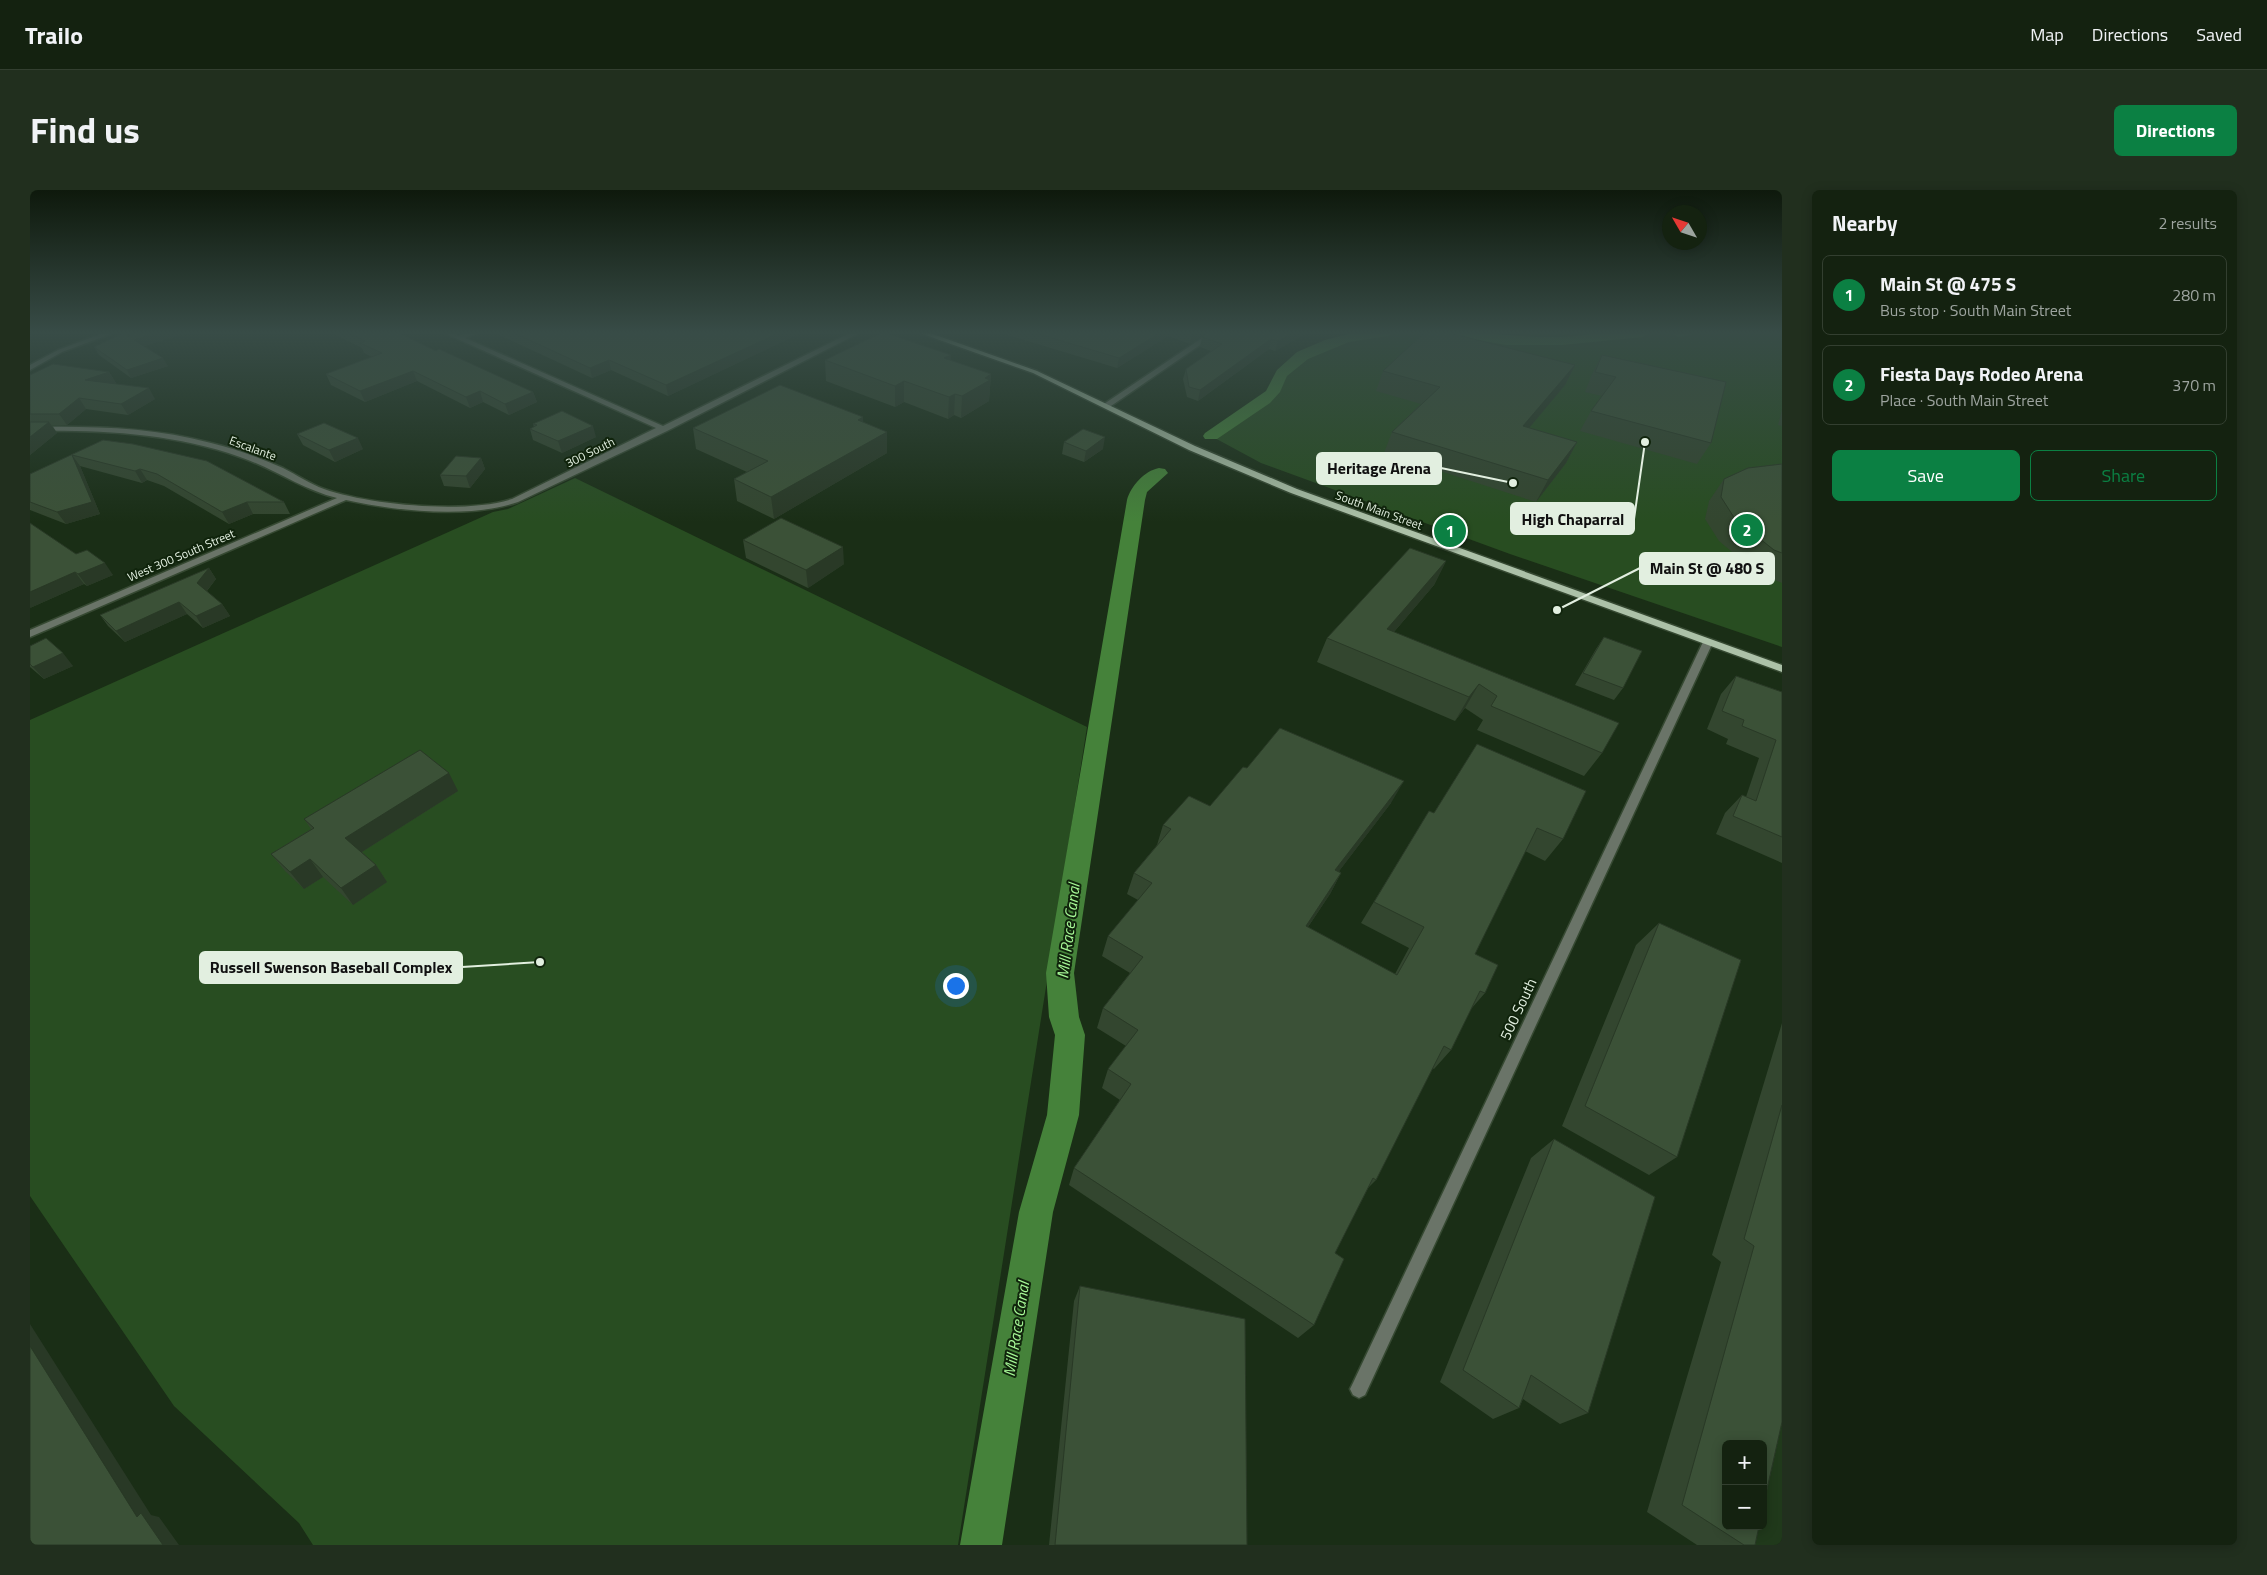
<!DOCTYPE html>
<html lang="en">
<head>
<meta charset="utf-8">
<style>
  :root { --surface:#142210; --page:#212f1e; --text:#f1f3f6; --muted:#9da49f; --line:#333f30; --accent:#0b8043 }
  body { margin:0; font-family:"Titillium Web",sans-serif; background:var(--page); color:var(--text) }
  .controls { position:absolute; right:15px; bottom:15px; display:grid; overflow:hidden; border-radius:8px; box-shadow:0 2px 12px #0003 }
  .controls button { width:45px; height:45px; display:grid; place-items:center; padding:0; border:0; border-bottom:1px solid var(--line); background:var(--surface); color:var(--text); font:25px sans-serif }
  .compass { position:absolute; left:1632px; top:15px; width:45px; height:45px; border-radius:50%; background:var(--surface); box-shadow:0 2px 12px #0003; rotate:309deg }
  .you { position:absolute; left:925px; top:795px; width:18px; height:18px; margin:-12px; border:4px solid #fff; border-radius:50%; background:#1a73e8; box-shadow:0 0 0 8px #1a73e833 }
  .badge { display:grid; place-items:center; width:32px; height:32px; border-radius:50%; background:var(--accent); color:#fff; font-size:16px; font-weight:700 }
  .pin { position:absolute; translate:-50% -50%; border:2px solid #fff; box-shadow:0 1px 5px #0006 }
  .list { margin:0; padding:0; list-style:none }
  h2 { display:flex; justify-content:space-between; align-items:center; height:65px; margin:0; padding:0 20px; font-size:21px }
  h2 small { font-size:16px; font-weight:400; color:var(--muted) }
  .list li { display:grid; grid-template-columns:32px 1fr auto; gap:15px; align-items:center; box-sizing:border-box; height:80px; margin:0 10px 10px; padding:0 10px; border:1px solid var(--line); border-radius:8px }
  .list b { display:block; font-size:19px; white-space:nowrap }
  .list p { margin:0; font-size:16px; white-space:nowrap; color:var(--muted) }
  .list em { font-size:16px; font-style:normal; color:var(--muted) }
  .actions { display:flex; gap:10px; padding:15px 20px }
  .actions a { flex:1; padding:11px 0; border:1px solid var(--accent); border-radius:8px; text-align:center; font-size:18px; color:var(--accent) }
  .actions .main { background:var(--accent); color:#fff }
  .map { position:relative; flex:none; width:1752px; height:1355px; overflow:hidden; border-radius:8px }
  header { display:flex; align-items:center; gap:30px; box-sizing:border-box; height:70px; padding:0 25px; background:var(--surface); border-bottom:1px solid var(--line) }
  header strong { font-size:24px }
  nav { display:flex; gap:28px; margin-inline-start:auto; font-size:18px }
  .intro { display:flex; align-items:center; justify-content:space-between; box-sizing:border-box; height:120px; padding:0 30px }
  h1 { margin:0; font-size:35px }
  .button { padding:12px 22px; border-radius:8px; background:var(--accent); color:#fff; font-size:18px; font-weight:700 }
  main { display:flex; gap:30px; padding:0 30px }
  aside { flex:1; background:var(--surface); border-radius:8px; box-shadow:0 2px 12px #0003 }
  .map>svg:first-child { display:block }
  .built { fill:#20391b }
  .green { fill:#284d21 }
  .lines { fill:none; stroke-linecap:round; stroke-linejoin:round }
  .canal { fill:#45823a; fill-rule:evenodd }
  .minor-casing { stroke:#364932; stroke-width:3 }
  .major-casing { stroke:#364932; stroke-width:3 }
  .minor { fill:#6a7468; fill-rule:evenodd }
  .major { fill:#acc1a8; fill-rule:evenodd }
  .wall { fill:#33462f }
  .shaded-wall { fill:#293926 }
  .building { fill:#3b5137; stroke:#293926 }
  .labels { text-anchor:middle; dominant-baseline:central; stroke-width:4; stroke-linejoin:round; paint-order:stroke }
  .far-street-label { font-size:12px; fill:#e2efe0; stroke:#10240c }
  .street-label { font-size:15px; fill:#e2efe0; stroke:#10240c }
  .water-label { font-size:16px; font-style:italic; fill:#a8fa98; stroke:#10240c }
  .leader { fill:none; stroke:#e2efe0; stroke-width:2 }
  .callout-dot { fill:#e2efe0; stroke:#10240c; stroke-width:2 }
  .callout { fill:#e2efe0; stroke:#e2efe0; stroke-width:2 }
  .callout-label { font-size:16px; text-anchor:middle; font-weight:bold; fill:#111 }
</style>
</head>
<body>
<header>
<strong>Trailo</strong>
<nav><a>Map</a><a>Directions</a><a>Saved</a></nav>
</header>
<div class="intro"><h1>Find us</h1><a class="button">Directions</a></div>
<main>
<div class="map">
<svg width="1752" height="1355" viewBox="0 0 1752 1355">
  <rect width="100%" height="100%" fill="#1a2e16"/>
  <!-- built -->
  <path class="built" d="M1752,1088v267h-64l8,-19h37v-82z"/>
  <!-- green -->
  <path class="green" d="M1358,142h68l50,9h23l-12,-9h265v315l-272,-93 -249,-91 -50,-27c18,-13 44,-27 60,-42 5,-6 6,-15 11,-21 20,-27 74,-39 106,-41z
    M545,288l512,249 -129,818h-645l-14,-22 -125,-117 -144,-210v-476l463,-208 15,-3z"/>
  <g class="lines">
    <!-- canal -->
    <path class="canal" d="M1326,142h39l-7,4 -39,6 -41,17 -21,17 -7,16 -10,11 -53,36h-12l-2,-3 2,-3 61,-42 11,-21 20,-18 28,-12z
      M1419,142c38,0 74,6 112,5 29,-1 61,-10 89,-4l-7,4 -81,8h-56l-50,-9z
      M1663,142l-2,3 -13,2 -7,-4z
      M1129,278l6,1 3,4 -21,19 -2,8 -71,473 5,44 6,18 -6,80 -26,97 -51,333h-42l59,-333 28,-97 8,-80 -6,-18 -3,-44 81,-473c4,-14 17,-29 32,-32z"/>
    <defs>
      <path id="minor" d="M76,142h10l-54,20 -32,18v-5l28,-15z
        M412,142h9l8,4 10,-4h10l-14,6 198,88 189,-94h9l-194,99 -149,71c-49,17 -122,9 -172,-2l-316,137v-7l307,-132c-34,-8 -64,-30 -97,-41 -68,-24 -139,-27 -210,-26v-4c61,-1 122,0 181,16 25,6 49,15 72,25 14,7 27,16 41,21 45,16 142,25 188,10l144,-71z
        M1181,142h8l-111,76 -7,-2z
        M1678,449l5,3 -348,753 -6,3 -6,-3 -3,-6 3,-6 350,-741z"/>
      <path id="major" d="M887,142h10l110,39 158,75 102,43 485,176v7l-491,-179 -102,-43 -156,-77z"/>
    </defs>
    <!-- minor casing -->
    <use href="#minor" class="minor-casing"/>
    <!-- major casing -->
    <use href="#major" class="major-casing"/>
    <!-- minor -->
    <use href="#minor" class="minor"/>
    <!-- major -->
    <use href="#major" class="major"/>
  </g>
  <!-- wall -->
  <path class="wall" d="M98,142h62l-46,14 24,20 -37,12 -32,-23 -5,-8 36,-10z
    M300,142h67l39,19 97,41 4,10 -28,13 -26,-13 -13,6 -53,-27 -52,21 -34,-17 -5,-11 46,-17 -8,-4 -2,-5z
    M463,142h310l-135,64 -57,-26 -19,8z
    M968,142h209l-17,12 -22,-8 -51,32z
    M1179,142h100l-34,19 -6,-2 -71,52 -11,-4 -4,-18 3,-10 25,-18 -11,-4 2,-10z
    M1572,165l109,88 -14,21 -117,-33 11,-20 11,-15 -17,-4 7,-18z
    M795,170l126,1 40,13 -2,27 -28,17 -7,-3 -6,4 -44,-17 -9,5 -69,-26z
    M1545,175l-10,20 -36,43 48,14 -11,21 -30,39 -152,-49 8,-21 29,-28 -45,-13 7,-20z
    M79,182l7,11 -1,1 40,15 -27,16 -42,-6 -19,16h-15l5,8 -27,22v-80z
    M1752,220v16l-4,-1z
    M833,227v6l24,30 -113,66 -37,-18 -3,-22 13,-7 -51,-23 -3,-21z
    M503,234l63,13 -34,16 -29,-13 -3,-11 4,-2z
    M267,244l66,15 -28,13 -32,-17z
    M73,250l181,62 6,12h-37l-24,10 -65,-38 -17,-6 -5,3 -62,-17 20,48 -34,10 -36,-14v-36z
    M1034,252l39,7 -19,13 -22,-8z
    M451,268l4,11 -15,19 -26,-2 -4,-11z
    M1752,274v119l-26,-11 -37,-31 -14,-22 4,-18 15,-22z
    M713,350l101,24 -36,24 -62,-30z
    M46,364l37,21 -26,11 -3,-2 -54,24z
    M1416,371l-12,24 -40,47 208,121 -18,23 -107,-46 6,-10 -18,-12 -10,13 -138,-59 10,-24z
    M179,378l7,11 -9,12 15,13 8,12 -27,12 -16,-14 -62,28 -17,-16 -8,-11z
    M1574,447l19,51 -9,12 -39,-15 21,-36z
    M0,456l43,20 -29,13 -14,-12z
    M1706,486l46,16v171l-66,-29 9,-21 17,-18 4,2 13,-39 -33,-14 2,-5 -21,-10 14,-35z
    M1447,554l86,95 -18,22 -20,-10 -50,103 10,39 -14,16 -20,41 -17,19 -2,-1 -56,112 -8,8 -33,65 -21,72 -16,13 -229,-153 5,-17 46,-68 -18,-12 6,-19 18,-23 -29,-18 6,-20 27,-35 -28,-17 6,-20 30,-36 -11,-6 7,-21 23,-28 6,-20 47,-19 37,-38 144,35 -52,68 2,2 -11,21 -22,33 87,47 14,-26 -48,-25 68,-112 5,2z
    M428,601l-96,61 14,13 11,17 -34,23 -30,-28 -19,12 -19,-18 -14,-17 40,-25 -7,-10z
    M1629,733l18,234 -28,18 -87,-49 74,-181z
    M1752,833v399l-27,123h-58l-50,-33 74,-250 -9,-7z
    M1524,949l34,274 -28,11 -37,-25 -4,9 -26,11 -53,-37 91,-224z
    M1050,1096l167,259h-198l25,-244z"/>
  <!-- shaded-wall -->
  <path class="shaded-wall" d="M129,142h31l-52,16 -4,-8z
    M751,142h22l-135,64 -2,-11z
    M1131,142h8l-1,4 -51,32 2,-10z
    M1165,142h12l-17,12 2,-10z
    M1264,142h15l-34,19 3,-10z
    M1241,149l-2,10 -71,52 2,-11z
    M921,165l-1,21 -6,-18z
    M133,168l5,8 -37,12 -4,-8z
    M579,170l2,10 -19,8 -2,-10z
    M1545,175l-10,20 -52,62 10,-21z
    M383,181l4,10 -52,21 -5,-11z
    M79,182l7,11 -24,8 -7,-11z
    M961,184l-2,27 -28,17 1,-22 23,-18z
    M874,191v21l-9,5v-21z
    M119,198l6,11 -27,16 -7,-11z
    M450,201l3,11 -13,6 -4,-11z
    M503,202l4,10 -28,13 -4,-11z
    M925,204l-1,21 -6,4 1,-22z
    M49,208l7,11 -19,16 -8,-11z
    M833,227l1,21 -6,-18z
    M19,232l8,11 -27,22v-18z
    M563,236l3,11 -34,16 -4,-12z
    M857,242v21l-113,66 -3,-22z
    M1075,247l-2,12 -19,13 2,-11z
    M328,248l5,11 -28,13 -6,-12z
    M1547,252l-11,21 -30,39 12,-22z
    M42,265l8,11 20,48 -34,10 -9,-12z
    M451,268l4,11 -15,19 -4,-12z
    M110,279l7,11 -5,3 -7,-12z
    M217,312l6,12 -24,10 -7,-12z
    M813,357l1,17 -36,24 -2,-18z
    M1416,371l-12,24 -58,68 11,-24z
    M75,373l8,12 -26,11 -9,-12z
    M179,378l7,11 -12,15 -7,-11z
    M45,382l9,12 -54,24v-16z
    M149,412l8,12 -62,28 -9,-11z
    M192,414l8,12 -27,12 -7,-12z
    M33,463l10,13 -29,13 -11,-12z
    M1449,494l-14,24 -10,13 14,-24z
    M419,583l9,18 -101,64 -12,-17z
    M1374,591l-13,22 -67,88 11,-21z
    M280,669l13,18 -19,12 -14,-17z
    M346,675l11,17 -34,23 -12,-17z
    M1311,683l-11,21 -35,52 11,-20z
    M0,1134l121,191 8,2 20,28h-16l-26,-28 -107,-171z"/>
  <!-- building -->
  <path class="building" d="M98,142h31l-25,8 29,18 -36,12 -33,-23 29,-14 7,4z
    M317,142h50l39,19 3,-2 94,43 -28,12 -25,-13 -14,6 -53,-26 -53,20 -34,-17 56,-21 -22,-10 5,-2z
    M482,142h269l-115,53 -57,-25 -19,8z
    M853,142l68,23 -7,3 47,16 -6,4 5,2 -28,16 -7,-2 -6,3 -45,-16 -9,5 -70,-26z
    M1002,142h129l-42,26z
    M1179,142h85l-16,9 -7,-2 -71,51 -11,-3 -3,-18 36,-25 -20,-7z
    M1395,142h21l129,33 -52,61 54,16 -29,38 -156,-48 48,-45 -57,-16z
    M1572,165l124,27 -15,61 -120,-32 25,-34 -21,-5z
    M23,174l56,8 -24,8 64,8 -28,16 -42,-6 -20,16h-29v-39z
    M750,195l83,32 -5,3 29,12 -116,65 -37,-18 34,-18 -75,-33z
    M532,221l31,15 -35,15 -28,-12 7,-4 -4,-1z
    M0,232h19l-19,15z
    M294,233l34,15 -29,12 -32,-16z
    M1053,239l22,8 -19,14 -22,-9z
    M73,250l30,4 74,17 77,41h-37l-25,10 -65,-38 -17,-5 -5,2 -63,-16 20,47 -35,10 -27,-10v-28z
    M426,266l25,2 -15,18 -26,-1z
    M1752,274v89l-8,-3 -39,-31 -14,-22 3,-18 24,-11z
    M751,328l62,29 -37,23 -63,-30z
    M0,333l46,31 11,-4 18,13 -27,11 -3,-2 -45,20z
    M1380,358l36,13 -59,68 232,94 -17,30 -111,-47 6,-10 -18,-12 -10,13 -142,-59z
    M179,378l-12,15 25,21 -26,12 -17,-14 -63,29 -16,-16z
    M1574,447l38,14 -19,37 -40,-15z
    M16,448l17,15 -30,14 -3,-3v-18z
    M1706,486l46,16v145l-49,-21 9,-21 14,6 20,-61 -34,-14 2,-6 -22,-9z
    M1250,538l124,53 -69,89 6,3 -35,53 91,49 27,-48 -50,-25 55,-91 5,2 43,-69 109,47 -23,48 -26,-11 -62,126 23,11 -13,28 -5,-2 -29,59 -7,-4 -68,134 -3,-2 -38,75 9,6 -30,66 -240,-157 57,-84 -23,-15 30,-39 -35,-22 40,-51 -35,-21 44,-53 -18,-10 37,-44 -8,-4 26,-29 21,10 33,-39 4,1z
    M390,560l29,23 -104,65 31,27 -35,23 -31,-29 -20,13 -19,-18 43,-26 -10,-9z
    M1629,733l82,37 -64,197 -92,-51z
    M1752,915v317l-19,85v-63h-37v82h33l-4,19h-11l-62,-40 72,-259 -10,-7z
    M1524,949l101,58 -67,216 -57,-38 -12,33 -56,-38z
    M1050,1096l165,33 2,226h-192z
    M0,1156l107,171 4,-4 22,32h-133z"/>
  <!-- sky -->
  <linearGradient id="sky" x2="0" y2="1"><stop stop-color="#0e190c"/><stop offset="0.43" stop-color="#384c47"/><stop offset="1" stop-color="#384c47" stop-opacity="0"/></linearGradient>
  <rect width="1752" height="332" fill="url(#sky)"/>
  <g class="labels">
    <!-- far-street labels -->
    <g class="far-street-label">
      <text transform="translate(223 258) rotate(20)">Escalante</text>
      <text transform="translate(560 262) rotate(-26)">300 South</text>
      <text transform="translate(1349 320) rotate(20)">South Main Street</text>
      <text transform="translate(151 365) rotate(-23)">West 300 South Street</text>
    </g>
    <!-- street labels -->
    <g class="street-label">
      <text transform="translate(1488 819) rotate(-65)">500 South</text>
    </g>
    <!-- water labels -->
    <g class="water-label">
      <text transform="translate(1038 741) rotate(-83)">Mill Race Canal</text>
      <text transform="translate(986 1139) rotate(-81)">Mill Race Canal</text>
    </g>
  </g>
  <!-- callouts -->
  <path class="leader" d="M1483 293L1411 278M1615 252L1604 329M1527 420L1610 378M510 772L432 777"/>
  <g class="callout-dot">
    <circle cx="1483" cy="293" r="5"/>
    <circle cx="1615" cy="252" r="5"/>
    <circle cx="1527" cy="420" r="5"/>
    <circle cx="510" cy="772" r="5"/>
  </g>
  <g class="callout">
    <rect x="1287" y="263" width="124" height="31" rx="5"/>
    <rect x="1481" y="313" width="123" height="31" rx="5"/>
    <rect x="1610" y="363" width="134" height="31" rx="5"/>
    <rect x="170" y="762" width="262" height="31" rx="5"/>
  </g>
  <g class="callout-label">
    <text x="1349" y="284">Heritage Arena</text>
    <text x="1543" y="335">High Chaparral</text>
    <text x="1677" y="384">Main St @ 480 S</text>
    <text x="301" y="783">Russell Swenson Baseball Complex</text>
  </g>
</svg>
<div class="controls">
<button>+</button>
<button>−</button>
</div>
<svg class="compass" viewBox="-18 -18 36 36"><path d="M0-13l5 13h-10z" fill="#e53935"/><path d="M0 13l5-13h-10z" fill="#9da49f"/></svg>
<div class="you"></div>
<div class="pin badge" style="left:1420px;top:341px">1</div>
<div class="pin badge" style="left:1717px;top:340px">2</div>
</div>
<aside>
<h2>Nearby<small>2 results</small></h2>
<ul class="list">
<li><span class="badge">1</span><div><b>Main St @ 475 S</b><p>Bus stop · South Main Street</p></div><em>280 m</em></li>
<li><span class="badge">2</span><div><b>Fiesta Days Rodeo Arena</b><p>Place · South Main Street</p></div><em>370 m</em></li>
</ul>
<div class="actions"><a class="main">Save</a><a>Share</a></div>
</aside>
</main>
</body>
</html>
